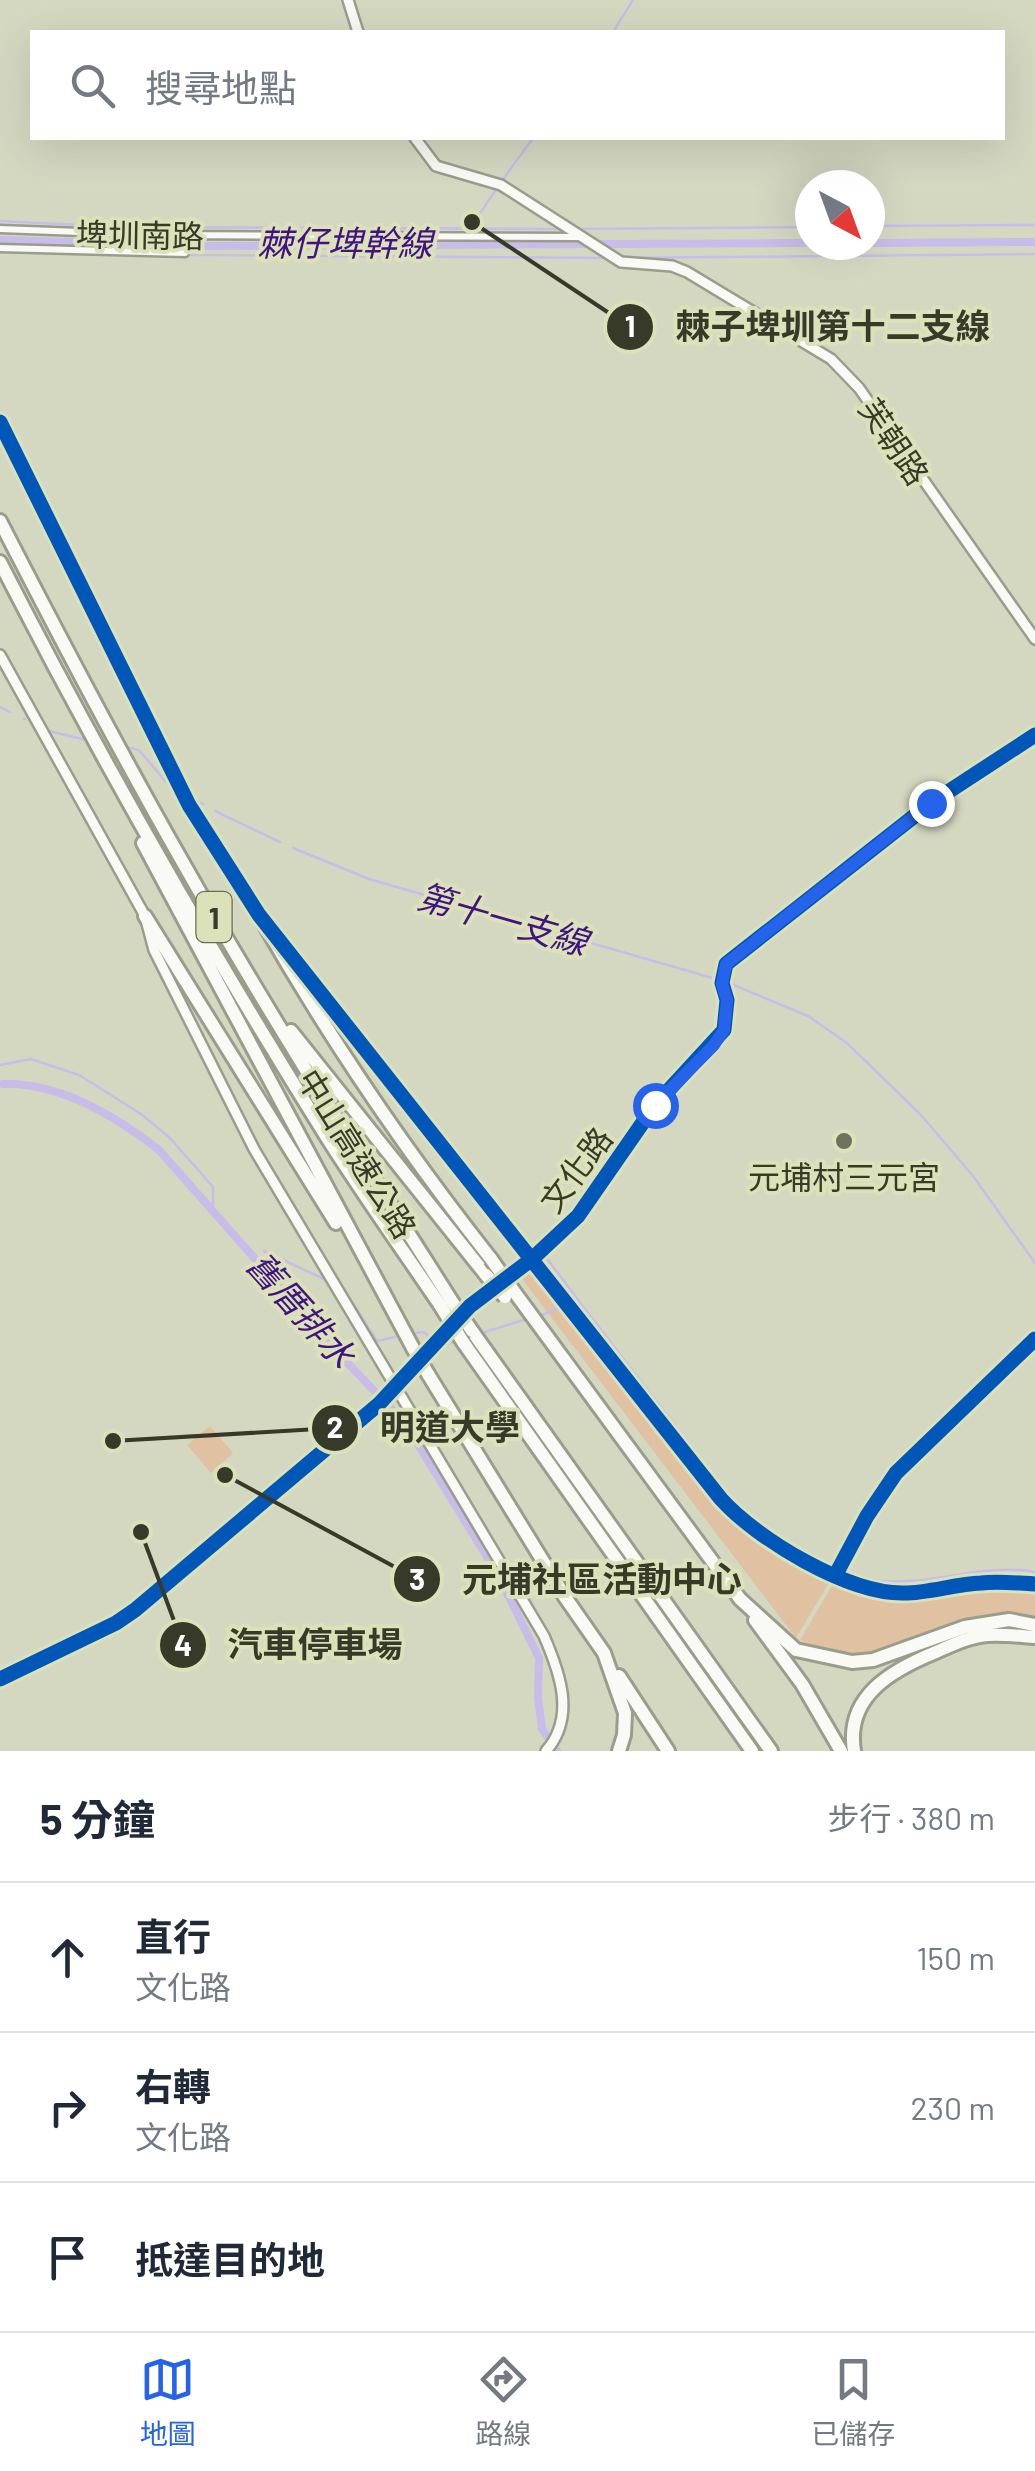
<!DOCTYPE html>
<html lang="zh-TW">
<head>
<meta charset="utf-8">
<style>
  :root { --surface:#fff; --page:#f6f6f7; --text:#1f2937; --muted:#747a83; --line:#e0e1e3; --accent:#2563eb }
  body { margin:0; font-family:Barlow,"Noto Sans TC",sans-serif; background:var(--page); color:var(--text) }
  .compass { position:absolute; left:795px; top:170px; width:90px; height:90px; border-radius:50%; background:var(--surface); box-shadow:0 10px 40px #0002; rotate:139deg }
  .stop { position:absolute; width:30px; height:30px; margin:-22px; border:8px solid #2563eb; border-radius:50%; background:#fff }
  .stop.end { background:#2563eb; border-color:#fff; box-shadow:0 2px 10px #0008 }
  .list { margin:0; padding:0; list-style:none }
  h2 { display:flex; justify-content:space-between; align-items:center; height:130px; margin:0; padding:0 40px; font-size:42px }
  h2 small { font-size:32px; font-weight:400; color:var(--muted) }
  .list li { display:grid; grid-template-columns:65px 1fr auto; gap:30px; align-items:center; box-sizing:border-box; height:150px; padding:0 40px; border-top:2px solid var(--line) }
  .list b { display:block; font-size:38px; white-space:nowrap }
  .list p { margin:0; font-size:32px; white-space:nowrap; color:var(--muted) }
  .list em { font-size:32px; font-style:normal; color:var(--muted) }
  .icon { flex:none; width:55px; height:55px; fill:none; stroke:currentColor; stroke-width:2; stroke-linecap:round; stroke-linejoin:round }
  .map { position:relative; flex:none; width:1035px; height:1751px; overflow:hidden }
  .search { position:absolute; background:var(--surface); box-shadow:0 10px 40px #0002; left:30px; right:30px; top:30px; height:110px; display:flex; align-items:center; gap:25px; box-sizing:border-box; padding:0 35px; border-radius:0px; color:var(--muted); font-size:38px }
  .sheet { height:580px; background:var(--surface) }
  nav { display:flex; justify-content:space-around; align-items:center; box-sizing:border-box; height:140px; border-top:2px solid var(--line); background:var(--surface); font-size:28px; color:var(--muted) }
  nav a { display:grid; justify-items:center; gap:5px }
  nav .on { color:var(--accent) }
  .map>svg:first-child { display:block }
  .green { fill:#e0c1a2 }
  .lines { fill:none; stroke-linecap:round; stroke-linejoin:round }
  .stream { stroke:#c7bcea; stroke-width:2.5 }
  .canal { stroke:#c7bcea; stroke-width:8 }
  .street-casing { stroke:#9b9d8c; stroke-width:11 }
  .secondary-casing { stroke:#9b9d8c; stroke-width:14 }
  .highway-casing { stroke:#9b9d8c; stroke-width:18 }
  .street { stroke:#f9f9f6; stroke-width:6 }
  .secondary { stroke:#f9f9f6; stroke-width:9 }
  .highway { stroke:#f9f9f6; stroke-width:12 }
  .highway-bridge-casing { stroke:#9b9d8c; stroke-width:18; stroke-linecap:butt }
  .highway-bridge { stroke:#f9f9f6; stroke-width:12 }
  .cycleway-casing { stroke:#dbe1b8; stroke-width:21 }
  .cycleway { stroke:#0057b8; stroke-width:15 }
  .route { stroke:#2563eb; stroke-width:12 }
  .poi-dot { fill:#6e715e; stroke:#dbe1b8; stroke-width:4 }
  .labels { text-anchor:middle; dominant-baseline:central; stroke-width:8; stroke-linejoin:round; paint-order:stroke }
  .shield { fill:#dbe1b8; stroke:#686c54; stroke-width:2.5 }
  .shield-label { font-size:30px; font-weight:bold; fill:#373a29 }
  .street-label { font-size:32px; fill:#373a29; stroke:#dbe1b8 }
  .poi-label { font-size:32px; fill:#373a29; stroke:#dbe1b8 }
  .water-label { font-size:35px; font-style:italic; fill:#401380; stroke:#dbe1b8 }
  .leader { fill:none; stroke:#373a29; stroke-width:4 }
  .callout-dot { fill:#373a29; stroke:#dbe1b8; stroke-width:4 }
  .mark-label { font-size:30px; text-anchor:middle; font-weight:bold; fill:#fff }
  .callout-label { font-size:35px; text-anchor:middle; font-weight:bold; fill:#373a29; stroke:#dbe1b8; stroke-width:8; stroke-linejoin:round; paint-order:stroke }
</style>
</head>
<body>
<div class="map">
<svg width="1035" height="1751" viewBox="0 0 1035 1751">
  <rect width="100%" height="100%" fill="#d5d8c1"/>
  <!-- green -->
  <path class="green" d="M531,1265l170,219c40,43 79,67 130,95l-35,59 -277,-363z
    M210,1426l23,27 -22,20 -24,-28z
    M835,1581l42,13 105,-8 53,2v32l-25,-4 -134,38 -25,3 -24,-3 -27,-14z"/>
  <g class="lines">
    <!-- stream -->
    <path class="stream" d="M613,32l20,-32
      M501,182l32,-44
      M0,221l121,6 442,2
      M870,226l165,-1
      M471,227l26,-39
      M576,229l234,-2
      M186,255l422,3
      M621,258l414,-4
      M0,707l10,5
      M24,719h1
      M49,731l37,9
      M130,748l9,2 33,39
      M196,801l7,3
      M215,811l65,31
      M293,848l76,31 347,100
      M729,983l79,33 39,27 74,72 52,61 62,87
      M0,1065l31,-6 48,16 62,39 29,24 43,49v26
      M238,1242l7,2
      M264,1251l60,28
      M548,1260c41,55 84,110 126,164 22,28 47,67 73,89 28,24 93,61 128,67 54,8 106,-18 160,-8
      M343,1288l34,53 18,-4
      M540,1316l21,-9
      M485,1332l39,-12
      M417,1333l6,-1 9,6
      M443,1346l13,-5"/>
    <!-- canal -->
    <path class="canal" d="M0,240l210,6 600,-3
      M870,243l165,-1
      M3,1084c56,-2 114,33 156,66l180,204 65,68 93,151 42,85 -1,40 4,31 6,9
      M556,1750l1,1"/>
    <defs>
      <path id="street" d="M0,229l160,6 419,2
        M0,248l185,5"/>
      <path id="secondary" d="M348,0l10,32
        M415,138l21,28 65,19 120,77 51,4 15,6 144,87 28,29 176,251
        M0,422l189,383 73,113
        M0,655l145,261 9,34 100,199 290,487c16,37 32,81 2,115
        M280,942l456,574 92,57 50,19 27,2 75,-11 55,1
        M0,1679l116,-56 19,-13 244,-206 91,-98 62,-47 46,-43 77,-111 69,-75 3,-30 -5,-17 4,-19 205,-161 104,-68"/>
      <path id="highway" d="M0,521c59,115 118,228 182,340 84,149 177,294 269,439
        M0,562c100,196 209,387 326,574 36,57 76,113 114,169
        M143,843l270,505
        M259,915c69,122 146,235 232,344
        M145,916l191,307
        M291,1031l195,244
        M513,1290l227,309 56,51 56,12 21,-2 92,-33 44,-7 26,5
        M472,1331l299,420
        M463,1342l289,409
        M428,1374l137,223 39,56 21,60 -1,22 -5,16
        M755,1620l47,64 39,67
        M619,1676l49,75
        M854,1751c-9,-55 38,-81 82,-99 16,-7 34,-16 52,-17 15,-1 32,1 47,2"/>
    </defs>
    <!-- street casing -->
    <use href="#street" class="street-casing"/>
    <!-- secondary casing -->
    <use href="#secondary" class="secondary-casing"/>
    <!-- highway casing -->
    <use href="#highway" class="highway-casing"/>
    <!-- street -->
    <use href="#street" class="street"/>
    <!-- secondary -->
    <use href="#secondary" class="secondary"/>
    <!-- highway -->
    <use href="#highway" class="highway"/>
    <defs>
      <path id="highway-bridge" d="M491,1259l22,31
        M486,1275l19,22
        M451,1300l21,31
        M440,1305l23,37
        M413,1348l15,26"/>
    </defs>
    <!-- highway-bridge casing -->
    <use href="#highway-bridge" class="highway-bridge-casing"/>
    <!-- highway-bridge -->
    <use href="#highway-bridge" class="highway-bridge"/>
    <defs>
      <path id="cycleway" d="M0,422l189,383 70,110 462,584c36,40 127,95 183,94 25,0 51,-9 77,-10 17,-2 36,0 54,1
        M835,1576l32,-60 29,-43 139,-134
        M0,1679l116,-56 19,-13 244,-206 91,-98 62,-47 46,-43 77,-111 69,-75 3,-30 -5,-17 4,-19 205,-161 104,-68"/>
    </defs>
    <!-- cycleway casing -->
    <use href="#cycleway" class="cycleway-casing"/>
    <!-- cycleway -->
    <use href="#cycleway" class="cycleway"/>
  </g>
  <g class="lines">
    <!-- route -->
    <path class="route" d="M655,1105l59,-60 10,-15 3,-30 -5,-16 4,-20 205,-161"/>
  </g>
  <!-- markers -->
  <circle class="poi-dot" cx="844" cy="1141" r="10"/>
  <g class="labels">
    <!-- shield labels -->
    <rect class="shield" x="196.5" y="892" width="35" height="50" rx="8"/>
    <g class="shield-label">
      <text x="214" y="917">1</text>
    </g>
    <!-- street labels -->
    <g class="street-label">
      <text transform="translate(140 234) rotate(1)">埤圳南路</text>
      <text transform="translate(895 441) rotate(56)">芙朝路</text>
      <text transform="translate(358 1153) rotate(58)">中山高速公路</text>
      <text transform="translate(575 1169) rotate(-53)">文化路</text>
    </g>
    <!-- poi labels -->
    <g class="poi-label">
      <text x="844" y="1176">元埔村三元宮</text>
    </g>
    <!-- water labels -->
    <g class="water-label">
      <text x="345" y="242">棘仔埤幹線</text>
      <text transform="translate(503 918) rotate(16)">第十一支線</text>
      <text transform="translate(302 1309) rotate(48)">舊厝排水</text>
    </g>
  </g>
  <!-- callouts -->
  <path class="leader" d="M472 222L630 327M113 1441L335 1428M225 1475L417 1579M141 1532L183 1645"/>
  <g class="callout-dot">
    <circle cx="472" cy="222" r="10"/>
    <circle cx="113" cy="1441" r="10"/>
    <circle cx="225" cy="1475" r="10"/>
    <circle cx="141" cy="1532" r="10"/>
    <circle cx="630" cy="327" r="25"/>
    <circle cx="335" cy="1428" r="25"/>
    <circle cx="417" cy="1579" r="25"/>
    <circle cx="183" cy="1645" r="25"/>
  </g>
  <g class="mark-label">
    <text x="630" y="337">1</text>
    <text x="335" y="1438">2</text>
    <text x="417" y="1590">3</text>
    <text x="183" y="1656">4</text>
  </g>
  <g class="callout-label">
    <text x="833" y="339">棘子埤圳第十二支線</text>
    <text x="450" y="1440">明道大學</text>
    <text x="602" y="1592">元埔社區活動中心</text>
    <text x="315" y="1657">汽車停車場</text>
  </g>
</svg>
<svg class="compass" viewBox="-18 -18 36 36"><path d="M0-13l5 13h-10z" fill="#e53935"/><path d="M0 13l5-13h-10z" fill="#747a83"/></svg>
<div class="stop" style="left:655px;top:1105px"></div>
<div class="stop end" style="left:931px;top:803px"></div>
<div class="search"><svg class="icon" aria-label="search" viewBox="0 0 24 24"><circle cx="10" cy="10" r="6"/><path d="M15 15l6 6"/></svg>搜尋地點</div>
</div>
<section class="sheet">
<h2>5 分鐘<small>步行 · 380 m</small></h2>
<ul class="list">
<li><svg class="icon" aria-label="ahead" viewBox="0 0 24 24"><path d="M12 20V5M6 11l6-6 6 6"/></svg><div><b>直行</b><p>文化路</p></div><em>150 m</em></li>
<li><svg class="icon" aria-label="right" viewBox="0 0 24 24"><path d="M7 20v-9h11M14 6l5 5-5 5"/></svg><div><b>右轉</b><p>文化路</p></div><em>230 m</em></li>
<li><svg class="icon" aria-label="arrive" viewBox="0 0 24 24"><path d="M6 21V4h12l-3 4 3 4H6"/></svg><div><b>抵達目的地</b></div></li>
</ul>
</section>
<nav>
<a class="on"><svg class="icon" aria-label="map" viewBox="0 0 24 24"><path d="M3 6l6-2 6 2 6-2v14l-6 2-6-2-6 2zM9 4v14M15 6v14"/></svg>地圖</a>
<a><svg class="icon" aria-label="directions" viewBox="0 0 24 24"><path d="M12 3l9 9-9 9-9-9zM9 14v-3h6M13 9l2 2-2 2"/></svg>路線</a>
<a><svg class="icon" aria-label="saved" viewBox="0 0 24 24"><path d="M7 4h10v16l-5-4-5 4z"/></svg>已儲存</a>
</nav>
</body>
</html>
